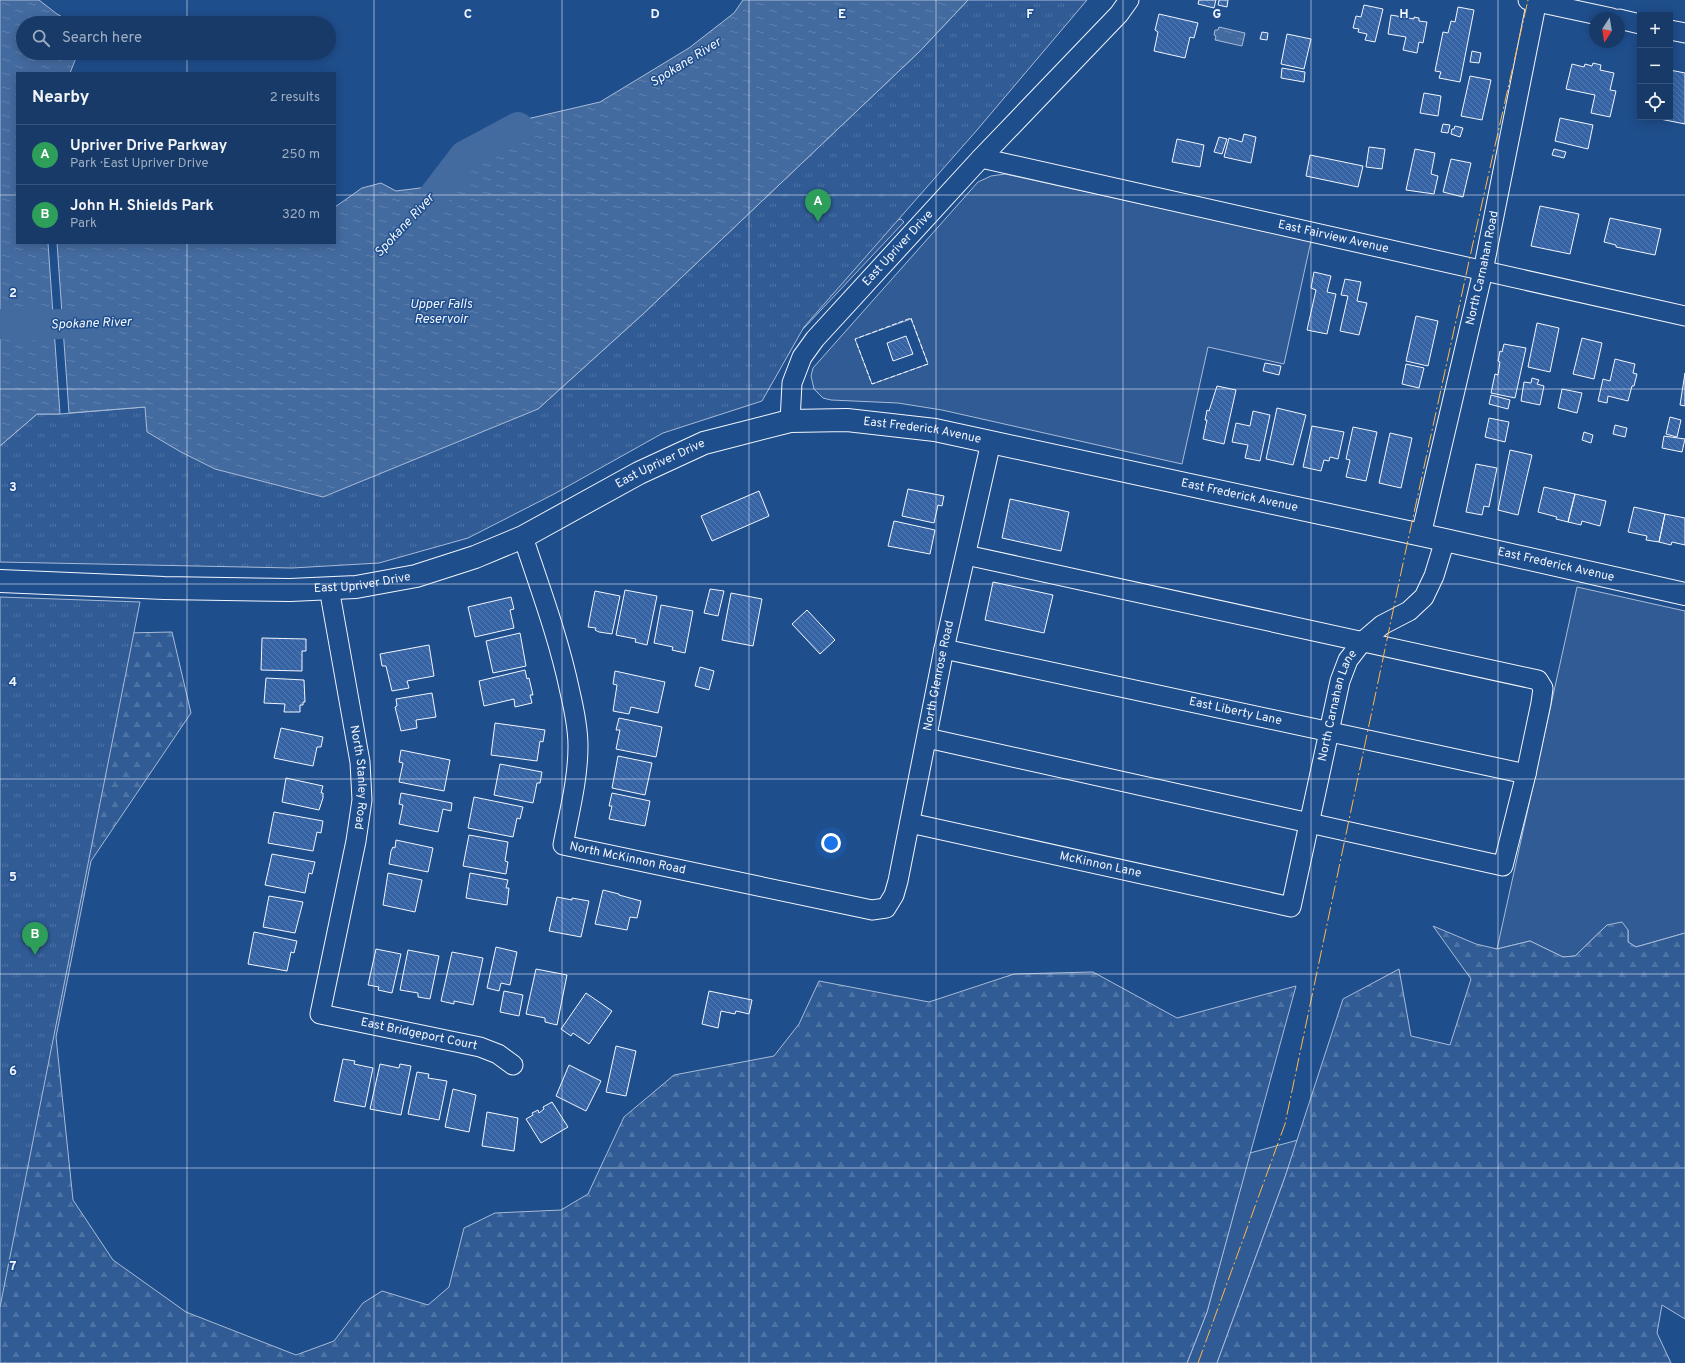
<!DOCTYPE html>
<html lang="en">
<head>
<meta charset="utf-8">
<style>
  :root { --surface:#173a69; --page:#20416f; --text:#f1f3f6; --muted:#9eadc0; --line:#36547d; --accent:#95b2f1 }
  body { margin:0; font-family:Overpass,sans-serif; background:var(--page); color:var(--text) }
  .controls { position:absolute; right:12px; top:12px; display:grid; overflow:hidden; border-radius:0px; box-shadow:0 2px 10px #0003 }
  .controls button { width:36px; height:36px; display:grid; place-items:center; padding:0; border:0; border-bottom:1px solid var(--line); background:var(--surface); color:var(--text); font:20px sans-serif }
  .compass { position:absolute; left:1589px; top:12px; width:36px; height:36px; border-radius:50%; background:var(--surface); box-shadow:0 2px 10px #0003; rotate:192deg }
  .you { position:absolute; left:831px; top:843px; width:14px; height:14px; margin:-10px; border:3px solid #fff; border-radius:50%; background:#1a73e8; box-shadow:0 0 0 6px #1a73e833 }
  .badge { display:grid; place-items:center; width:26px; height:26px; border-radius:50%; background:var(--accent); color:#fff; font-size:13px; font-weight:700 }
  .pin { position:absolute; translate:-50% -33px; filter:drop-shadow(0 1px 2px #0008) }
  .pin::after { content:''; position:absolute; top:21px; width:14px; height:12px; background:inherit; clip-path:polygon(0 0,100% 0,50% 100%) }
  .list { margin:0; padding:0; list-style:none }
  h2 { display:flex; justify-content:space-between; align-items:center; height:52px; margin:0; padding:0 16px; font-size:17px }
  h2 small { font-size:13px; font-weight:400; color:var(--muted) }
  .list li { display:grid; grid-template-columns:26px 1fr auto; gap:12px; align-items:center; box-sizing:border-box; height:60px; padding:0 16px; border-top:1px solid var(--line) }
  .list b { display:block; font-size:15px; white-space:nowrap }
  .list p { margin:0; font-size:13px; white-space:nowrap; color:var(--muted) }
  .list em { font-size:13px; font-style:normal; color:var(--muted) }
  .icon { flex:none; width:22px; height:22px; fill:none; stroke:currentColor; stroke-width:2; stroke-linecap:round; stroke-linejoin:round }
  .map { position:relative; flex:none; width:1685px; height:1363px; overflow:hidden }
  .search { position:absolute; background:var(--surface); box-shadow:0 2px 10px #0003; left:16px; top:16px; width:320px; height:44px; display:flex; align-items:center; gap:10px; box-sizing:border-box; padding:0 14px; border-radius:22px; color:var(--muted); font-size:15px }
  .panel { position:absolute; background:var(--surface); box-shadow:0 2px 10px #0003; left:16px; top:72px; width:320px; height:172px; border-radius:0px }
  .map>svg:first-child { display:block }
  .built { fill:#305b95; stroke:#a8bbd7; fill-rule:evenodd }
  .forest { fill:url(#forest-firs); stroke:#a8bbd7 }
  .park { fill:url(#park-tufts); stroke:#a8bbd7 }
  .water { fill:url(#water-ripples); stroke:#a8bbd7 }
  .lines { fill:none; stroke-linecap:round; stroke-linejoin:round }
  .river { stroke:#446ba0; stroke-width:30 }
  .building { fill:url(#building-back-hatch); stroke:#f2f6ff }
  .minor-casing { stroke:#f2f6ff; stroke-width:21 }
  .major-casing { stroke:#f2f6ff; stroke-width:24 }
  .minor { stroke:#1f4e8c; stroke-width:19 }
  .major { stroke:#1f4e8c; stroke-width:22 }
  .fence { stroke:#f2f6ff; stroke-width:1; stroke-dasharray:5 2; stroke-linecap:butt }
  .power { stroke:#ffb74d; stroke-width:1; stroke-dasharray:14 3 2 3; stroke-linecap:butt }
  .grid { fill:none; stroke:#f2f6ff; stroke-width:1; stroke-opacity:0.55 }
  .labels { text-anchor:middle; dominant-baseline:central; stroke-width:3; stroke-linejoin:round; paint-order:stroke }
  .street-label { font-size:12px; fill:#f2f6ff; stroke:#1f4e8c }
  .water-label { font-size:13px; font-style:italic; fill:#f2f6ff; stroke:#1f4e8c }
  .grid-label { font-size:13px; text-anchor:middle; font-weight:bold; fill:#f2f6ff; stroke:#1f4e8c; stroke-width:3; stroke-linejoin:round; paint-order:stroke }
</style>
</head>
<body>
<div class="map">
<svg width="1685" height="1363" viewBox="0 0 1685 1363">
  <defs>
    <pattern id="forest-firs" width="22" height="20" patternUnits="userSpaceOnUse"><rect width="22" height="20" fill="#305b95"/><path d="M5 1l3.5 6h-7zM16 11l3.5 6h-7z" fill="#4e73a5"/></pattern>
    <pattern id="park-tufts" width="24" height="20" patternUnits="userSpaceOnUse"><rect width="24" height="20" fill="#305b95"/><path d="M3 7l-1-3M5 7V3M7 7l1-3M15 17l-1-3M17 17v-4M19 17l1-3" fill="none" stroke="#4e73a5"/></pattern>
    <pattern id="water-ripples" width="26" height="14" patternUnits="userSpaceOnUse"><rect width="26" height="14" fill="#446ba0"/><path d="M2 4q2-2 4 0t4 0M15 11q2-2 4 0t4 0" fill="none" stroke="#5f81ae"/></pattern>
    <pattern id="building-back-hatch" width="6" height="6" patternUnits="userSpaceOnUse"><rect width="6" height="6" fill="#3563a3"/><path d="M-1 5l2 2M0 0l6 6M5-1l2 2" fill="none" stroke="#537ab1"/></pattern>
  </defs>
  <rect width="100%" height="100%" fill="#1f4e8c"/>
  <!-- built -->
  <path class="built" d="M1005,174l306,67 -27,123 -76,-17 -26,117 -240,-54 -44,-7 -67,-3 -8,-2 -9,-9 -3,-13 2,-8 165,-186 13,-6zM911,319l17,45 -56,20 -17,-45z
    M901,219l3,3 -115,122 96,-121z
    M1577,587l108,24v322l-49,14 -8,-5v-12l-21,-5 -32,31 -12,1 -33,-16 -33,8z
    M1298,1140l-13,37 -68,186h-30l20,-51 43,-159z"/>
  <!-- forest -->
  <path class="forest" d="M172,632l19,81 -100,148 -35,176 17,163 40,60 73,52 110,43 38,-14 29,-38 19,-12 46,14 21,-18 15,-59 31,-15 66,-3 27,-16 36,-77 50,-42 100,-19 25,-32 20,-43 110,21 85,-28 79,-2 84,46 119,-32 -89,326 -20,51h-1187v-704l33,-24z
    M1622,922l6,8v12l8,5 49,-14v386l-23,-14 -5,28 14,30h-454l68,-186 58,-178 56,-30 12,67 39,9 21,-66 -38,-53 43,18 21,5 33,-8 33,16 12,-1 32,-31z"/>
  <!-- park -->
  <path class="park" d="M968,0h119l-110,130 -173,197 -42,74 -99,32 -109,61 -86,44 -89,25 -87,5 -292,-6v-116l37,-32h23l85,-7 393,2 105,-95 276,-262z
    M0,597l140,5 -140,705z"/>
  <!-- water -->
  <path class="water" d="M0,0h39l18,14 16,9h-50v30h55l-8,20h-53v170h31l12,171h-23l-37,32z
    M743,0h225l-49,52 -276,262 -105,95 -215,88 -108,-28 -34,-17 -34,-20 -2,-25 -76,6 -12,-170h278v-36l27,-19 19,-5 15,8 32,-4 86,-65 86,-20 89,-54 45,-35z
    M1219,27l26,6 -3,13 -27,-6 1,-4 -2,-1 1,-5h3z"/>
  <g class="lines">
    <!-- river -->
    <path class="river" d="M432,198l32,-42 54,-29
      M0,324l18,2 86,-4"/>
  </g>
  <!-- building -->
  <path class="building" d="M1199,0h17l-2,8 -16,-4z
    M1219,0h9l-1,7 -9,-2z
    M1364,5l19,4 -8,33 -10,-2 2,-6 -9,-2 1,-3 -6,-1 3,-12 5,1z
    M1458,7l16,3 -14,72 -21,-4 2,-6 -6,-1 8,-39 5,1 3,-12 4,1z
    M1159,14l39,9 -4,15 -4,-1 -5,21 -31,-7 4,-19 -3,-2z
    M1391,15l23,4v-2l5,1v3l8,1 -4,21 -4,-1 -2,11 -14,-3 3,-13 -18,-3z
    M1262,32l6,1 -1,7 -7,-1z
    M1287,34l24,5 -7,30 -23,-5z
    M1472,51l9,2 -2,10 -9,-1z
    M1593,63l8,2 -1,5 14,3 -4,17 6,1 -6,26 -19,-4 4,-18 -29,-6 6,-25 12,3 1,-3 7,2z
    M1282,68l23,4 -1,10 -23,-4z
    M1670,70l15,3v51l-25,-5v-2h10z
    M1470,76l21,4 -9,40 -21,-4z
    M1424,93l17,3 -3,20 -18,-3z
    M1560,118l33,7 -5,24 -33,-8z
    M1443,124l7,1 -2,8 -7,-1z
    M1455,126l8,2 -3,9 -9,-3 1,-5h2z
    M1244,134l12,3 -5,26 -27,-6 5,-19 13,4z
    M1219,137l8,2 -5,15 -8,-2z
    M1177,139l27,6 -4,22 -28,-5z
    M1369,147l16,2 -3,20 -16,-2z
    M1415,149l20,4 -4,21 7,2 -4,18 -28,-4z
    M1554,149l12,3 -2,6 -12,-3z
    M1310,155l53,11 -5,21 -52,-11z
    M1451,159l20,4 -8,34 -20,-5z
    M1540,206l39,8 -9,40 -39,-8z
    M1610,218l51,11 -6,26 -39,-8v-2l-12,-3z
    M1314,272l17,4 -4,16 9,2 -9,40 -20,-4 9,-40 -5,-2z
    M1345,279l16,3 -4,19 10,2 -8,32 -19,-4 8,-35 -7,-1z
    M1416,316l22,5 -10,45 -22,-5z
    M1537,323l22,5 -9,44 -22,-5z
    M906,336l7,18 -20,7 -6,-18z
    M1582,338l20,5 -8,36 -21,-5z
    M1504,344l22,4 -11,50 -24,-5 4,-19 3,1 2,-13 -2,-1 2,-10 2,1z
    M1615,359l20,5 -2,9 4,1 -3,12h-2l-4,15 -20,-5 -1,7 -9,-2 5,-22 7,2z
    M1265,363l16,3 -2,9 -16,-4z
    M1406,364l18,4 -5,20 -17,-4z
    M1685,373v33l-5,-1z
    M1532,378l7,2 -2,4 7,2 -4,19 -19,-4 3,-19 7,1z
    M1217,386l19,4 -12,54 -21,-5 4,-19h-2l2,-10 2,1z
    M1562,389l20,4 -5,20 -19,-5z
    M1491,395l19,5 -2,9 -19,-5z
    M1277,408l29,7 -13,50 -27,-6z
    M1253,411l17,4 -10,46 -15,-3 3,-13 -16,-3 4,-19 14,3z
    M1670,417l11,3 -4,17 -11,-3z
    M1489,418l20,4 -4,20 -20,-5z
    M1615,425l12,3 -2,9 -12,-3z
    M1312,426l32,6 -6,27 -8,-2 -1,4 -5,-1 -3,11 -18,-4z
    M1353,427l24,5 -11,49 -20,-4 4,-17 -4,-1z
    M1584,432l9,3 -2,8 -9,-3z
    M1390,433l22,5 -11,50 -22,-5z
    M1664,436l21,3 -3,13 -20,-4z
    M1510,450l22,5 -14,60 -20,-5z
    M1476,464l21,4 -8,39 -5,-1 -2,9 -16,-3z
    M1544,487l31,7 -7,28 -12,-3 1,-2 -19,-5z
    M908,489l36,7 -2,10 -4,-1 -4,18 -32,-7z
    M759,491l10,25 -57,25 -11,-25z
    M1575,494l31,7 -6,25 -18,-5 -1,4 -13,-3z
    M1010,499l59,13 -8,39 -59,-13z
    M1634,507l31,7 -6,28 -13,-2 1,-4 -19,-4z
    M1665,514l20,4v27l-13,-3 -1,3 -12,-3z
    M894,521l41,9 -5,24 -42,-8z
    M993,582l60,13 -9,38 -59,-13z
    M710,589l14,2 -6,25 -14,-3z
    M625,590l32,6 -10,49 -12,-3 1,-3 -20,-4z
    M595,591l25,5 -8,38 -13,-2 -4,-2 1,-2 -8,-1z
    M731,593l31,6 -9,47 -31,-6z
    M511,597l3,12 -4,1 4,18 -39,9 -7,-30z
    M661,605l32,6 -8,42 -13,-3 1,-3 -19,-4z
    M807,610l28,30 -15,14 -28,-30z
    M520,633l6,33 -33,7 -7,-32z
    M262,638l44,1v12h-4v20l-41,-1z
    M429,645l5,31 -27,5 2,7 -17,3 -6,-25h-4l-2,-12z
    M700,667l14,4 -5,19 -14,-4z
    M525,670l2,9 2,-1 4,17h-3l2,8 -17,4 -1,-8 -30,7 -5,-25z
    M615,671l50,11 -7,31 -27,-6 -2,7 -16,-3 4,-26 -4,-1z
    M266,678l38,2 1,22h-2v3h-3v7h-16l1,-8 -21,-1z
    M432,693l4,24 -20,3 1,8 -16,3 -6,-24 2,-1 -1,-7z
    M619,718l43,9 -6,30 -40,-8 4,-19h-4z
    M495,723l50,7 -2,12 -3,-1 -3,20 -46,-6z
    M281,728l42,9 -2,10h-4l-4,19 -39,-8z
    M401,750l49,10 -6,31 -45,-9 4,-19 -4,-1z
    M618,756l34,7 -7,32 -33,-7z
    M500,764l42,8 -2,11h-3l-4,20 -39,-8z
    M286,778l37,8 -2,7h2v5l-4,12 -37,-8z
    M401,793l51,10 -1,8 -8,-2 -5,23 -39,-8 4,-19 -4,-1z
    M612,793l38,8 -5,25 -36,-7 3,-13h-3z
    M474,797l49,10 -3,12 -3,-1 -4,19 -45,-9z
    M274,812l49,9 -2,12 -4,-1 -4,19 -45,-8z
    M469,835l39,7 -3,19 3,1 -2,12 -43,-8z
    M396,840l37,8 -5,24 -39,-8 2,-13 2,-4 2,1z
    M272,854l43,8 -3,12 -3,-1 -4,20 -40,-8z
    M388,873l34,7 -7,32 -32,-7z
    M470,873l38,7 -2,8h3l-2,17 -41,-7z
    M603,890l16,4v1l22,6 -4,17 -7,-1 -3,13 -32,-6z
    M269,896l34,6 -8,31 -32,-6z
    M557,897l15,3v-2l17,3 -8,36 -32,-6z
    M254,932l43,9 -3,12 -3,-1 -4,19 -39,-7z
    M496,947l21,5 -7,33 -9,-2 -2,8 -12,-3z
    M376,949l25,5 -9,39 -14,-3 1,-3 -11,-2z
    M408,950l31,6 -9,43 -12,-2v-4l-18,-3z
    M452,952l31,6 -10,47 -19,-4v3l-13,-3z
    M536,969l31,6 -10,50 -12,-3v-4l-19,-4z
    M504,991l19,4 -4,21 -19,-4z
    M709,991l43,9 -3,14 -13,-3 -1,3 -14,-3 -3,17 -16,-4z
    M586,993l26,18 -23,33 -16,-11 -2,3 -10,-7z
    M616,1046l20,5 -10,45 -20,-4z
    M343,1059l12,2 -1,3 19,4 -8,39 -31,-6z
    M380,1064l19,4 1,-4 11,2 -10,49 -31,-6z
    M569,1065l32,16 -15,30 -30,-15z
    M417,1072l12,2 -1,4 19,3 -8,39 -31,-6z
    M453,1089l23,6 -7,37 -24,-5z
    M552,1102l16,25 -27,16 -15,-24 7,-4 -1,-2 6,-3 1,3 5,-4 -1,-2z
    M487,1112l31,6 -4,33 -32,-5z"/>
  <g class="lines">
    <defs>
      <g id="minor">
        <path d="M1528,0l84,18"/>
        <path d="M1619,19l21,5"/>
        <path d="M1670,30l15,3"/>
        <path id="s1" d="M981,158l704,158"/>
        <path id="s2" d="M790,421l2,-38 10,-26 13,-18 166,-181 138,-144 10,-14"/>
        <path id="s3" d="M1421,535l62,-264 54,-271"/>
        <path id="s4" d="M523,537c17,51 36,102 47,155 4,17 8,36 8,54 0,34 -9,67 -15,99l309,65 14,-2 8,-13 4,-14 46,-232 47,-207"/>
        <path id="s5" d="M329,588l31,174 2,38 -6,41 -36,173 160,33 18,7 15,11"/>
        <path id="s6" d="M944,649l582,125"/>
        <path d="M927,738l576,128 23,-92 15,-71 2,-15 -5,-8 -572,-125"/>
        <path id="s7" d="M910,823l381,84 49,-226 8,-21 14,-18 20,-17 27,-14 15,-14 10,-21 11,-36"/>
      </g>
      <g id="major">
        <path id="s8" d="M0,581l164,7 126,2 66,-3 60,-11 59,-19 48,-20 116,-64 65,-30 86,-22 57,-1 88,10 510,110 240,54"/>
      </g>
    </defs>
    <!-- minor casing -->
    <use href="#minor" class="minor-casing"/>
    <!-- major casing -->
    <use href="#major" class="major-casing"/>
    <!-- minor -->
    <use href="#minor" class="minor"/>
    <!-- major -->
    <use href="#major" class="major"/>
    <!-- fence -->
    <path class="fence" d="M911,318l17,46 -56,20 -17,-45z"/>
    <!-- power -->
    <path class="power" d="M1198,1363l87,-239 120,-570 68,-311 55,-243"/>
  </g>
  <!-- grid -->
  <path class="grid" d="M187,0v23M374,0v1363M562,0v1363M749,0v1363M936,0v1363M1123,0v1363M1311,0v1363M1498,0v1363M187,53v20M0,195h17M335,195h1350M187,243v1120M0,389h1685M0,584h1685M0,779h1685M0,974h1685M0,1168h1685"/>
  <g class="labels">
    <!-- street labels -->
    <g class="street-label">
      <text stroke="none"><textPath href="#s1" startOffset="361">East Fairview Avenue</textPath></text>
      <text stroke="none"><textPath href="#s2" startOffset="211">East Upriver Drive</textPath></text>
      <text stroke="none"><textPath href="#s3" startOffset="274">North Carnahan Road</textPath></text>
      <text stroke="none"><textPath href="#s8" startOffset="957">East Frederick Avenue</textPath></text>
      <text stroke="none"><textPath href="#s8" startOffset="687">East Upriver Drive</textPath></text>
      <text stroke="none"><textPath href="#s8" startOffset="1281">East Frederick Avenue</textPath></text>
      <text stroke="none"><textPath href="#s8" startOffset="1605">East Frederick Avenue</textPath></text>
      <text stroke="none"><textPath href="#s8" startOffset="363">East Upriver Drive</textPath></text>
      <text stroke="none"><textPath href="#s4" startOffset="886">North Glenrose Road</textPath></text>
      <text stroke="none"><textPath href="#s7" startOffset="597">North Carnahan Lane</textPath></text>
      <text stroke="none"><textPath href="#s6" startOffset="298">East Liberty Lane</textPath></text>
      <text stroke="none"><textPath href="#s5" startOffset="192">North Stanley Road</textPath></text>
      <text stroke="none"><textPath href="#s4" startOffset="383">North McKinnon Road</textPath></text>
      <text stroke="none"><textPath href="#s7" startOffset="195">McKinnon Lane</textPath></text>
      <text stroke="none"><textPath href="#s5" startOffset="534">East Bridgeport Court</textPath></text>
    </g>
    <!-- water labels -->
    <g class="water-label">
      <text transform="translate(686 63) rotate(-32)">Spokane River</text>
      <text transform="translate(405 226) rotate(-47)">Spokane River</text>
      <text x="441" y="305">Upper Falls<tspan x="441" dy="15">Reservoir</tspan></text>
      <text transform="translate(91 324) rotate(-2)">Spokane River</text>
    </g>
  </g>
  <g class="grid-label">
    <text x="468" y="18">C</text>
    <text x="655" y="18">D</text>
    <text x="842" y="18">E</text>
    <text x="1030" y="18">F</text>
    <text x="1217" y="18">G</text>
    <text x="1404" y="18">H</text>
    <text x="13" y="297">2</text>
    <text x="13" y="491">3</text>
    <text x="13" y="686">4</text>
    <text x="13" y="881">5</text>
    <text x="13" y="1075">6</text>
    <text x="13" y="1270">7</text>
  </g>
</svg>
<div class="controls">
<button>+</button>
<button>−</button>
<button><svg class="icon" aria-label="locate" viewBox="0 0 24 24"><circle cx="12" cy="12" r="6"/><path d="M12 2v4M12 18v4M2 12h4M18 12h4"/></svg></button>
</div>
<svg class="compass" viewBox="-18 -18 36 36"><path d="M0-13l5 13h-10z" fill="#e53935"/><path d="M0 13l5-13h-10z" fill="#9eadc0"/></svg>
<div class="you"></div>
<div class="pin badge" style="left:818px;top:222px;background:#2e9e5b">A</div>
<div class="pin badge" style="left:35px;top:955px;background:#2e9e5b">B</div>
<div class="search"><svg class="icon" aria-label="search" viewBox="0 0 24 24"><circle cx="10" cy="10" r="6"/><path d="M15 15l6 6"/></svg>Search here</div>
<section class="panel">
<h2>Nearby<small>2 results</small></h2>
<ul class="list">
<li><span class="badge" style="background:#2e9e5b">A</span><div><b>Upriver Drive Parkway</b><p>Park · East Upriver Drive</p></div><em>250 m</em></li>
<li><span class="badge" style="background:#2e9e5b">B</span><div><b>John H. Shields Park</b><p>Park</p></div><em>320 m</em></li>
</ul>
</section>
</div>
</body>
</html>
